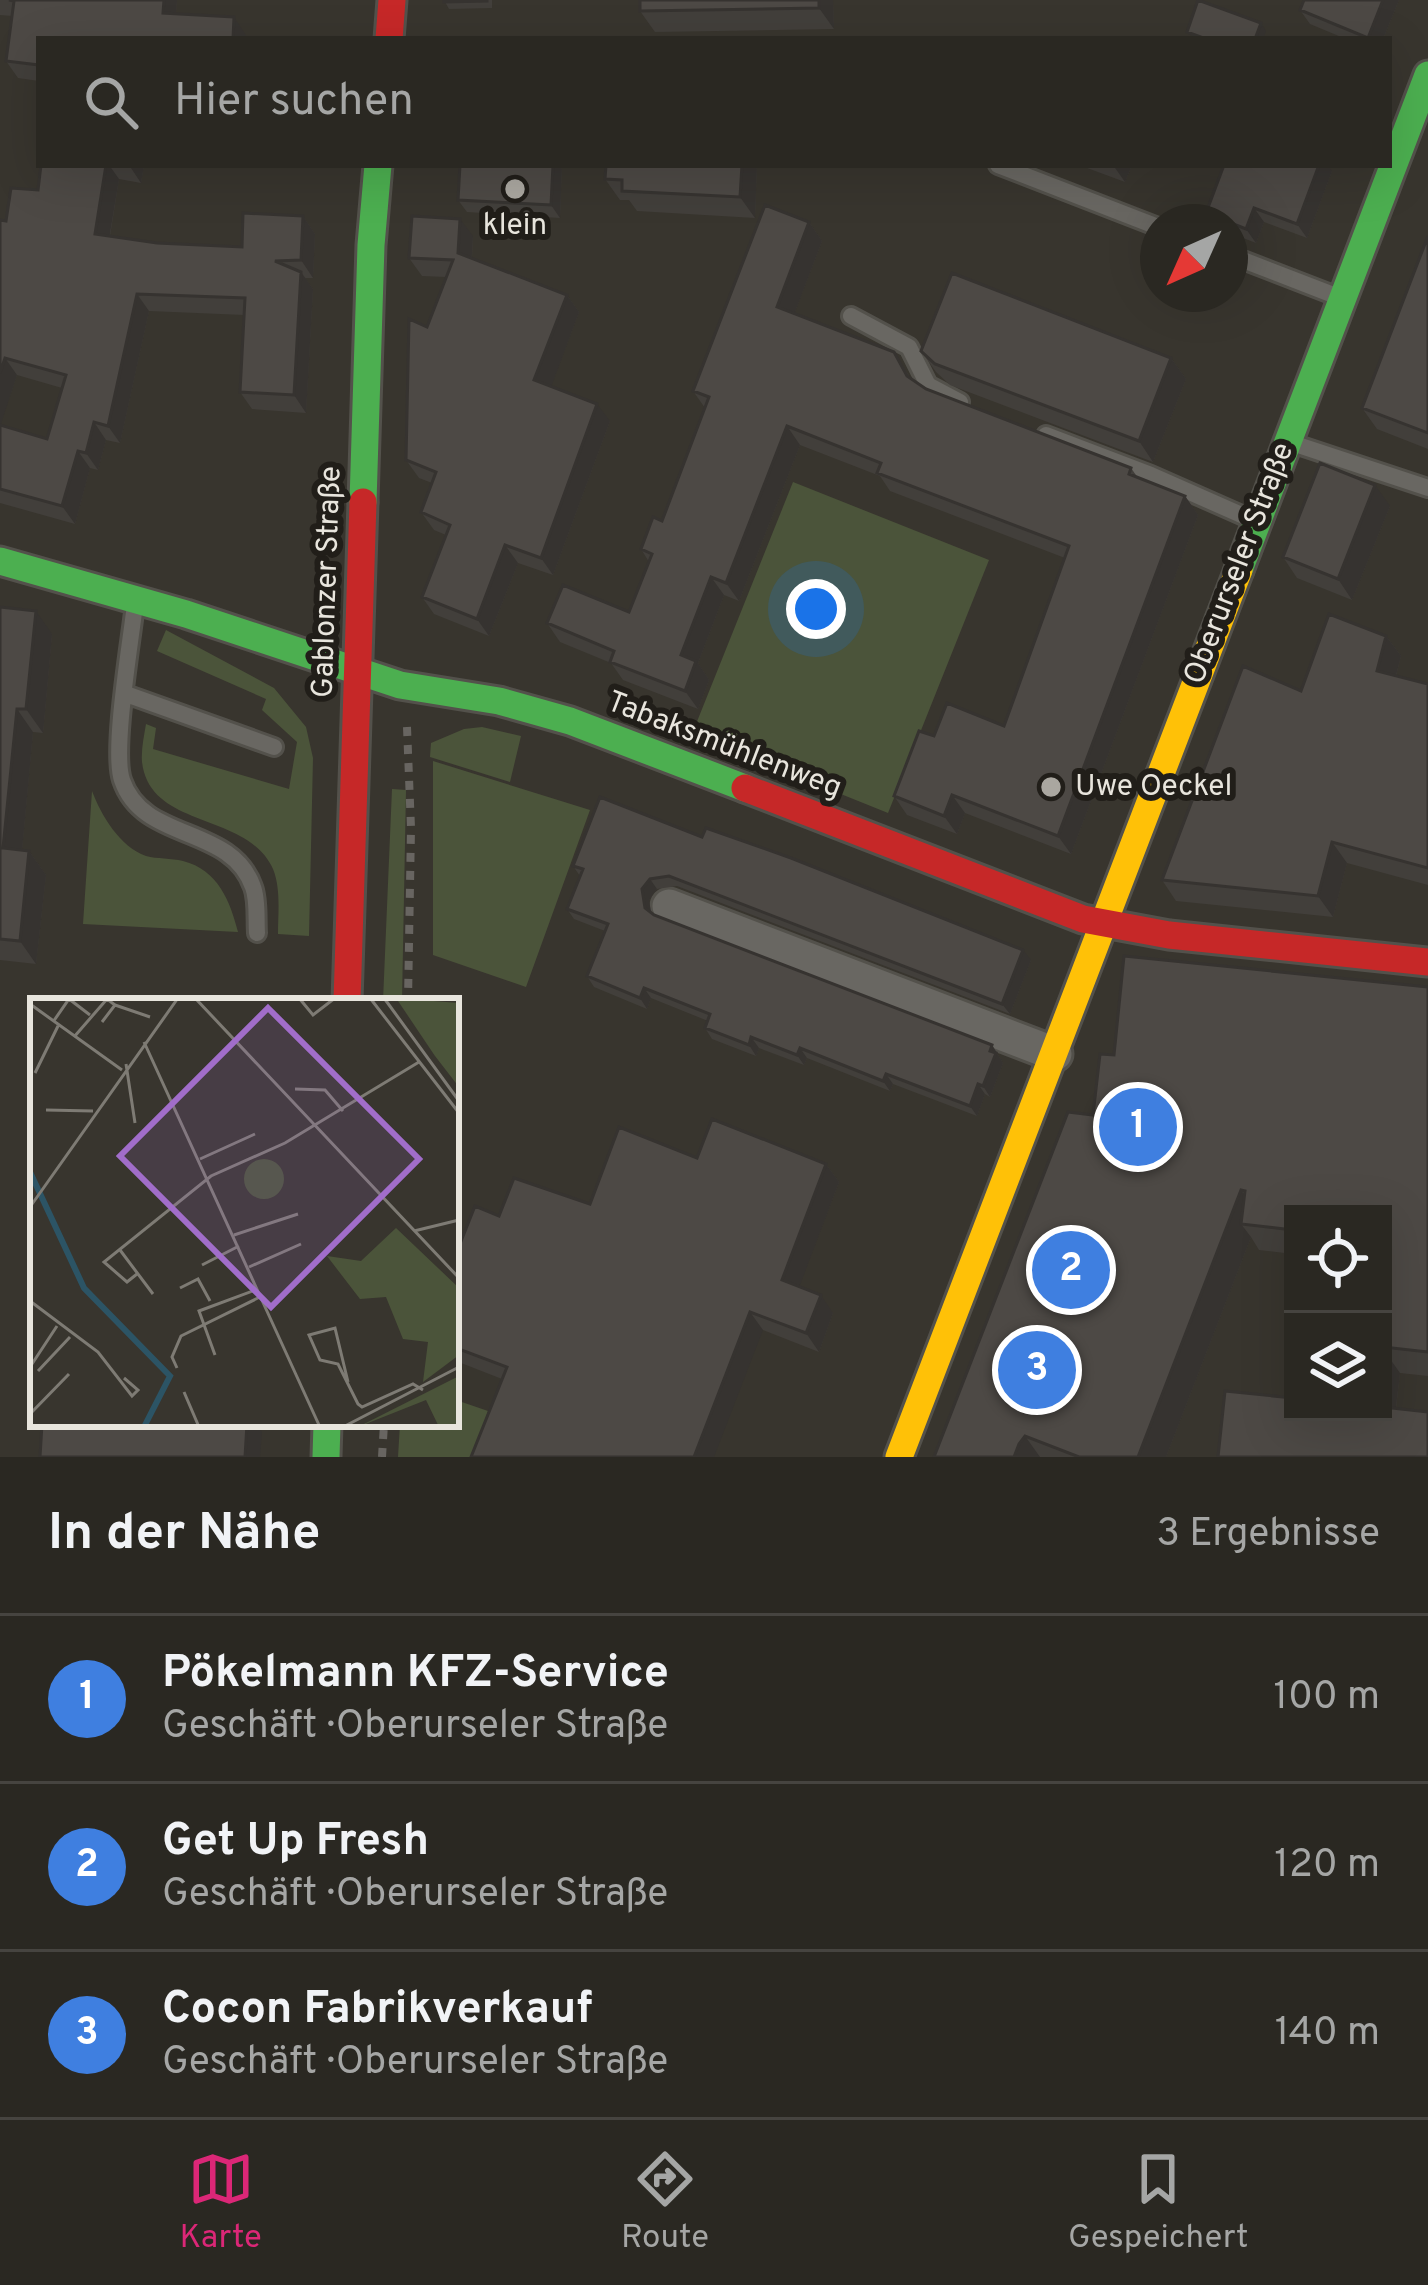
<!DOCTYPE html>
<html lang="de">
<head>
<meta charset="utf-8">
<style>
  :root { --surface:#2a2822; --page:#32302a; --text:#f1f3f6; --muted:#a5a6a5; --line:#464440; --accent:#db2777 }
  body { margin:0; font-family:Overpass,sans-serif; background:var(--page); color:var(--text) }
  .controls { position:absolute; right:36px; bottom:36px; display:grid; overflow:hidden; border-radius:0px; box-shadow:0 12px 48px #0002 }
  .controls button { width:108px; height:108px; display:grid; place-items:center; padding:0; border:0; border-bottom:3px solid var(--line); background:var(--surface); color:var(--text); font:60px sans-serif }
  .compass { position:absolute; left:1140px; top:204px; width:108px; height:108px; border-radius:50%; background:var(--surface); box-shadow:0 12px 48px #0002; rotate:225deg }
  .you { position:absolute; left:816px; top:609px; width:42px; height:42px; margin:-30px; border:9px solid #fff; border-radius:50%; background:#1a73e8; box-shadow:0 0 0 18px #1a73e833 }
  .badge { display:grid; place-items:center; width:78px; height:78px; border-radius:50%; background:var(--accent); color:#fff; font-size:39px; font-weight:700 }
  .pin { position:absolute; translate:-50% -50%; border:6px solid #fff; box-shadow:0 3px 12px #0006 }
  .list { margin:0; padding:0; list-style:none }
  h2 { display:flex; justify-content:space-between; align-items:center; height:156px; margin:0; padding:0 48px; font-size:51px }
  h2 small { font-size:39px; font-weight:400; color:var(--muted) }
  .list li { display:grid; grid-template-columns:78px 1fr auto; gap:36px; align-items:center; box-sizing:border-box; height:168px; padding:0 48px; border-top:3px solid var(--line) }
  .list b { display:block; font-size:45px; white-space:nowrap }
  .list p { margin:0; font-size:39px; white-space:nowrap; color:var(--muted) }
  .list em { font-size:39px; font-style:normal; color:var(--muted) }
  .icon { flex:none; width:66px; height:66px; fill:none; stroke:currentColor; stroke-width:2; stroke-linecap:round; stroke-linejoin:round }
  .map { position:relative; flex:none; width:1428px; height:1457px; overflow:hidden }
  .search { position:absolute; background:var(--surface); box-shadow:0 12px 48px #0002; left:36px; right:36px; top:36px; height:132px; display:flex; align-items:center; gap:30px; box-sizing:border-box; padding:0 42px; border-radius:0px; color:var(--muted); font-size:45px }
  .sheet { height:660px; background:var(--surface) }
  nav { display:flex; justify-content:space-around; align-items:center; box-sizing:border-box; height:168px; border-top:3px solid var(--line); background:var(--surface); font-size:33px; color:var(--muted) }
  nav a { display:grid; justify-items:center; gap:6px }
  nav .on { color:var(--accent) }
  .map>svg:first-child { display:block }
  .green { fill:#4b543a }
  .lines { fill:none; stroke-linecap:round; stroke-linejoin:round }
  .lane-casing { stroke:#53514b; stroke-width:22 }
  .street-casing { stroke:#53514b; stroke-width:39 }
  .fast-casing { stroke:#53514b; stroke-width:33 }
  .slow-casing { stroke:#53514b; stroke-width:33 }
  .jam-casing { stroke:#53514b; stroke-width:33 }
  .path { stroke:#686561; stroke-width:8; stroke-dasharray:9 9; stroke-linecap:butt }
  .lane { stroke:#696762; stroke-width:16 }
  .street { stroke:#696762; stroke-width:33 }
  .fast { stroke:#4caf50; stroke-width:27 }
  .slow { stroke:#ffc107; stroke-width:27 }
  .jam { stroke:#c62828; stroke-width:27 }
  .wall { fill:#423f3b; fill-rule:evenodd }
  .shaded-wall { fill:#363330 }
  .building { fill:#4d4945; stroke:#363330; stroke-width:3 }
  .poi-dot { fill:#aaa7a0; stroke:#211e19; stroke-width:4.5 }
  .labels { text-anchor:middle; dominant-baseline:central; stroke-width:12; stroke-linejoin:round; paint-order:stroke }
  .poi-label { font-size:30px; fill:#e8e5dd; stroke:#211e19 }
  .street-label { font-size:30px; fill:#e8e5dd; stroke:#211e19 }
  .inset-river { fill:none; stroke:#2c5465; stroke-width:6 }
  .inset-road { fill:none; stroke:#7e7b74; stroke-width:3 }
  .view { fill:#a16dca; fill-opacity:0.15; stroke:#a16dca; stroke-width:6 }
  .inset-edge { fill:none; stroke:#e8e5dd; stroke-width:6 }
</style>
</head>
<body>
<div class="map">
<svg width="1428" height="1457" viewBox="0 0 1428 1457">
  <rect width="100%" height="100%" fill="#38352e"/>
  <!-- green -->
  <path class="green" d="M793,482l196,78 -101,253 -196,-79z
    M166,630l108,58 32,39 7,31 -4,178 -31,-2c0,-21 3,-45 -5,-65 -26,-58 -123,-39 -131,-107 -1,-12 2,-26 4,-38l10,4 -3,21 136,40 8,-47 -35,-32 4,-11 -109,-48z
    M482,727l39,9 -11,46 -80,-25 1,-14 33,-14z
    M433,761l157,49 -64,177 -93,-32z
    M392,789l14,1 -4,211h-19z
    M92,791c9,24 28,56 54,65 11,3 25,2 37,5 35,9 47,40 55,71l-155,-8z
    M456,1400l32,11 -16,46h-74l2,-33h56z"/>
  <g class="lines">
    <defs>
      <path id="lane" d="M998,165l160,62
        M1230,255l106,41
        M851,316l58,31 19,38 32,17
        M1046,435l105,40 104,46
        M1292,443l136,45
        M135,604c-4,37 -23,146 -13,176 21,63 109,44 131,107 5,13 3,32 4,46
        M126,694l148,53"/>
      <path id="street" d="M669,906l386,148"/>
      <path id="fast" d="M363,502l8,-257 7,-80
        M0,561l186,53 214,71 99,16 71,20 175,67
        M1239,570l189,-495
        M326,1457l1,-33"/>
      <path id="slow" d="M899,1457l340,-887"/>
      <path id="jam" d="M389,39l3,-39
        M745,788l338,131 86,16 259,27
        M347,1001l16,-499"/>
    </defs>
    <!-- lane casing -->
    <use href="#lane" class="lane-casing"/>
    <!-- street casing -->
    <use href="#street" class="street-casing"/>
    <!-- fast casing -->
    <use href="#fast" class="fast-casing"/>
    <!-- slow casing -->
    <use href="#slow" class="slow-casing"/>
    <!-- jam casing -->
    <use href="#jam" class="jam-casing"/>
    <!-- path -->
    <path class="path" d="M407,727l4,101 -3,173
      M382,1457l2,-33"/>
    <!-- lane -->
    <use href="#lane" class="lane"/>
    <!-- street -->
    <use href="#street" class="street"/>
    <!-- fast -->
    <use href="#fast" class="fast"/>
    <!-- slow -->
    <use href="#slow" class="slow"/>
    <!-- jam -->
    <use href="#jam" class="jam"/>
  </g>
  <!-- wall -->
  <path class="wall" d="M0,0h177l-1,14 70,21v4h-207v42l-21,-3 -12,-17 6,-45 -12,-1z
    M444,0h48v8l-43,1z
    M640,0h193l1,29 -179,3 -15,-21z
    M1399,0l-16,39h-37l-36,-15 -10,-14z
    M41,165h103l-3,18 -22,-4 -9,57 47,7 85,4 61,-31 12,18 -2,44h-8l8,11 -7,124 -54,-4 -12,-17 4,-77 -95,-4 -29,132 -14,-3 -8,30 -8,-2 -15,56 -75,-21v-283l6,1 32,-31zM17,375l45,13 -15,51 -47,-14z
    M562,165l-2,53 -93,-6 -9,-12z
    M606,165h151l-2,53 -118,-7 -8,-11h-9l-15,-21z
    M1079,165h53l-7,17z
    M1332,171l-25,67 -43,-16 -8,21 -26,-10v-11h-18l-6,-9z
    M809,222l13,19 -28,73 100,38 17,27 15,10 205,79 7,10 47,18 13,19 -127,339 -106,-41 -8,21 -50,-19 -13,-19 40,-60 70,-10 61,-168 -175,-67 -10,-15 -80,-31 -61,156 -15,-6 -26,68 11,17 -11,29 -75,-29 -12,-17 -51,-21 -13,-19 82,-11 20,-50 -8,-13 21,-28 43,-113 -12,-17z
    M473,236l-1,22 95,37 12,17 -28,74 59,35 -57,154 -35,-12 -29,73 -55,-22 -12,-17 24,-62 -12,-5 -13,-18 11,-29 -13,-5 -13,-18 21,-133 19,-50 -24,-1 -13,-18z
    M1428,236v213l-51,-20 -15,-21z
    M921,351l250,7 15,21 -33,83 -203,-77 -14,-13z
    M1390,506l-38,94 -55,-22 -14,-21z
    M0,607l52,27 -9,99 -10,-1 -11,118 7,1 17,24 -10,89 -36,-4z
    M1386,636l15,20 -5,20 32,8v201l-81,-22 -14,54 -157,-16 -14,-21 139,-189z
    M702,837l329,123 -21,54 -333,-128 -20,3 -8,11 2,13 3,2 338,130 11,18 -13,34 -5,-3 -8,22 -84,-32 -3,7 -83,-33 -3,7 -45,-17 -3,8 -44,-17 -7,-11 3,-7 -57,-23 -4,11 -53,-22 -7,-11 18,-45 -31,-12 -7,-10 13,-33 -7,-10z
    M1428,987v389l-28,-3 -4,36 -13,3v-198h-90v40l-34,-4 -8,-13 -85,220h-232l159,-342 21,-60z
    M697,1158l129,6 13,18 -40,104 34,27 -14,39 -56,-22 -261,49 -46,-18v-107l43,-38 91,-12z"/>
  <!-- shaded-wall -->
  <path class="shaded-wall" d="M164,0h13l-2,31 -12,-18z
    M819,0h14l1,29 -15,-21z
    M1383,0h16l-16,39h-14z
    M234,17l12,18v4h-13z
    M1261,23l5,8 -3,8h-8z
    M106,165h3l10,14 -12,72 -12,-17z
    M129,165h15l-3,18z
    M553,165h9l-2,53 -9,-13z
    M742,165h15l-2,53 -15,-21z
    M1113,165h19l-7,17z
    M1319,165h9l4,6 -25,67 -10,-14z
    M1254,208l10,14 -8,21 -10,-14z
    M303,216l12,18 -2,44 -12,-18z
    M460,219l13,17 -2,34 -13,-17z
    M809,222l13,19 -32,84 -13,-18z
    M301,272l12,17 -7,124 -12,-18z
    M137,294l12,17 -29,132 -12,-17z
    M567,295l12,17 -32,86 -13,-18z
    M5,358l12,17 -17,52v-54z
    M1171,358l15,21 -33,83 -14,-21z
    M597,404l13,17 -57,154 -12,-17z
    M94,422l12,18 -8,30 -12,-17z
    M787,426l13,19 -61,156 -13,-18z
    M78,451l12,17 -15,56 -13,-18z
    M1375,485l15,21 -38,94 -14,-21z
    M1185,496l13,19 -127,339 -13,-18z
    M505,545l13,18 -29,73 -12,-17z
    M711,577l13,18 -26,68 11,17 -11,29 -13,-18 -4,-36z
    M36,611l16,23 -9,99 -17,-24z
    M1386,636l15,20 -9,35 -15,-20z
    M17,709l16,23 -13,140 -17,-24z
    M952,795l13,18 -8,21 -13,-18z
    M1332,842l15,21 -14,54 -15,-21z
    M29,851l17,24 -10,89 -16,-23z
    M650,879l7,10 -8,11 3,18 -7,-10 -3,-19z
    M1023,950l8,10 -21,54 -8,-10z
    M644,988l7,10 -4,11 -7,-11z
    M751,1037l8,11 -3,8 -7,-11z
    M992,1045l11,18 -13,34 -7,-11z
    M800,1048l7,10 -3,7 -7,-10z
    M886,1074l7,10 -3,7 -7,-10z
    M978,1084l7,10 -8,22 -7,-10z
    M826,1164l13,18 -44,116 -13,-18z
    M1241,1190l18,26 -18,8 10,13 -85,220h-28z
    M821,1295l12,18 -14,39 -13,-19z
    M750,1312l13,18 -49,127h-20z
    M1383,1349l17,24 -7,59 -10,-20z
    M247,1424h9l6,8 -2,25h-15z
    M1025,1436l15,21h-26l5,-13z"/>
  <!-- building -->
  <path class="building" d="M9,0h155l-1,13 71,4 -1,22h-194v26l-33,-4 8,-60z
    M444,0h43v1l-43,1z
    M640,0h179v8l-179,3z
    M1198,0l63,23 -6,16h-49l-19,-7z
    M1304,0h79l-15,38 -68,-28z
    M41,165h65l-11,69 62,9 85,4 1,-34 60,3 -2,44 -26,1 26,11 -7,123 -54,-3 5,-94 -108,-4 -29,132 -14,-4 -8,31 -8,-2 -16,55 -62,-17v-64l47,14 19,-64 -61,-17 -5,15v-153l6,1 5,-33 27,2z
    M460,165h93l-2,40 -93,-5z
    M606,165h136l-2,32 -118,-6v-11l-17,-1z
    M1224,165h95l-22,59 -43,-16 -8,21 -40,-16z
    M765,205l44,17 -32,85 117,45 13,24 19,13 205,79 -2,6 56,22 -127,340 -106,-41 -8,21 -50,-20 25,-65 15,5 13,-33 57,23 65,-180 -192,-73 4,-10 -94,-37 -61,157 -15,-6 -30,78 15,6 -11,30 -75,-29 4,-11 -67,-28 16,-38 66,27 23,-58 -11,-5 12,-32 9,4 47,-124 -16,-6z
    M412,216l48,3 -2,34 109,42 -33,85 63,24 -56,154 -36,-13 -28,74 -55,-22 28,-72 -29,-13 15,-40 -30,-12 3,-141 18,8 26,-67 -44,-2z
    M1428,236v197l-66,-25z
    M952,273l219,85 -32,83 -204,-77 -14,-13z
    M1320,463l55,22 -37,94 -55,-22z
    M0,607l36,4 -10,98h-9l-14,139 26,3 -9,90 -20,-2z
    M1329,614l57,22 -9,35 51,13v184l-96,-26 -14,54 -156,-16 81,-214 58,25z
    M600,797l102,40 4,-9 85,30 232,92 -21,54 -333,-128 -19,3 -8,10 3,19 9,7 338,130 -2,6 6,2 -13,33 -5,-2 -8,22 -84,-32 -3,7 -83,-33 -3,7 -46,-18 -2,8 -44,-17 5,-14 -66,-26 -4,10 -53,-22 21,-52 -41,-15 16,-40 -10,-3z
    M1124,956l304,31v365l-45,-5v-133h-90v16l-52,-6 4,-33 -4,-1 -103,267h-59l-54,-21 -6,8 -5,13h-80l134,-345 25,3 7,-61 14,1z
    M712,1119l114,45 -44,116 39,15 -15,38 -56,-21 -56,145h-223l36,-90 -51,-19v-94l19,-48 24,10 15,-38 76,26 29,-77 78,31z
    M1225,1391l68,7v14h90v-5l45,5v45h-210z
    M42,1424h205l-2,33h-205z"/>
  <!-- markers -->
  <g class="poi-dot">
    <circle cx="515" cy="189" r="12"/>
    <circle cx="1051" cy="787" r="12"/>
  </g>
  <g class="labels">
    <!-- poi labels -->
    <g class="poi-label">
      <text x="515" y="226">klein</text>
      <text x="1075" y="787" text-anchor="start">Uwe Oeckel</text>
    </g>
    <!-- street labels -->
    <g class="street-label">
      <text transform="translate(1240 564) rotate(-69)">Oberurseler Straße</text>
      <text transform="translate(328 582) rotate(-88)">Gablonzer Straße</text>
      <text transform="translate(724 746) rotate(21)">Tabaksmühlenweg</text>
    </g>
  </g>
  <!-- overview -->
  <g transform="translate(30 998)">
    <rect width="429" height="429" fill="#38352e"/>
    <path d="M366,0l63,5v84l-24,-31zM214 181a20 20 0 1 1 40 0a20 20 0 1 1-40 0ZM366,230l63,60v67l-36,27 5,-40 -25,-3 -17,-42 -26,2 -33,-43 34,5zM429,378v51h-20l-13,-27 -68,27z" fill="#4b543a"/>
    <path class="inset-river" d="M0,174l54,116 86,88 -26,51"/>
    <path class="inset-road" d="M165,0l264,280M269,0l14,17 22,-17M340,0l89,115M354,0l75,103M0,6l92,66M85,7l35,12M23,24l16,-23 21,16M44,39l33,-38 8,6 -13,17M114,44l175,383M96,66l9,59M5,75l23,-47M265,91l30,1 18,21M16,112l47,1M170,161l55,-25M0,209l148,-209M384,233l45,-11M204,237l64,-21M90,252l33,44M172,267l37,-19M219,269l52,-23M107,276l-10,8 -23,-20 107,-86 74,-33 134,-81M150,290l18,-9 12,22M0,303l68,51 34,44 6,-6 -14,-12M185,357l-16,-44 59,-22M0,369l27,-41M147,370l-5,-11 9,-21 81,-40M8,373l32,-34M318,384l-13,-54 -26,7 11,25 18,4 20,40 4,3 51,-23 10,6M154,394l15,35M0,416l39,-40M313,429l116,-60"/>
    <path class="view" d="M238,10l151,151 -148,148 -151,-151z"/>
    <rect width="429" height="429" class="inset-edge"/>
  </g>
</svg>
<div class="controls">
<button><svg class="icon" aria-label="locate" viewBox="0 0 24 24"><circle cx="12" cy="12" r="6"/><path d="M12 2v4M12 18v4M2 12h4M18 12h4"/></svg></button>
<button><svg class="icon" aria-label="layers" viewBox="0 0 24 24"><path d="M12 4l9 5-9 5-9-5zM3 14l9 5 9-5"/></svg></button>
</div>
<svg class="compass" viewBox="-18 -18 36 36"><path d="M0-13l5 13h-10z" fill="#e53935"/><path d="M0 13l5-13h-10z" fill="#a5a6a5"/></svg>
<div class="you"></div>
<div class="pin badge" style="left:1138px;top:1127px;background:#3f7fe0">1</div>
<div class="pin badge" style="left:1071px;top:1270px;background:#3f7fe0">2</div>
<div class="pin badge" style="left:1037px;top:1370px;background:#3f7fe0">3</div>
<div class="search"><svg class="icon" aria-label="search" viewBox="0 0 24 24"><circle cx="10" cy="10" r="6"/><path d="M15 15l6 6"/></svg>Hier suchen</div>
</div>
<section class="sheet">
<h2>In der Nähe<small>3 Ergebnisse</small></h2>
<ul class="list">
<li><span class="badge" style="background:#3f7fe0">1</span><div><b>Pökelmann KFZ-Service</b><p>Geschäft · Oberurseler Straße</p></div><em>100 m</em></li>
<li><span class="badge" style="background:#3f7fe0">2</span><div><b>Get Up Fresh</b><p>Geschäft · Oberurseler Straße</p></div><em>120 m</em></li>
<li><span class="badge" style="background:#3f7fe0">3</span><div><b>Cocon Fabrikverkauf</b><p>Geschäft · Oberurseler Straße</p></div><em>140 m</em></li>
</ul>
</section>
<nav>
<a class="on"><svg class="icon" aria-label="map" viewBox="0 0 24 24"><path d="M3 6l6-2 6 2 6-2v14l-6 2-6-2-6 2zM9 4v14M15 6v14"/></svg>Karte</a>
<a><svg class="icon" aria-label="directions" viewBox="0 0 24 24"><path d="M12 3l9 9-9 9-9-9zM9 14v-3h6M13 9l2 2-2 2"/></svg>Route</a>
<a><svg class="icon" aria-label="saved" viewBox="0 0 24 24"><path d="M7 4h10v16l-5-4-5 4z"/></svg>Gespeichert</a>
</nav>
</body>
</html>
